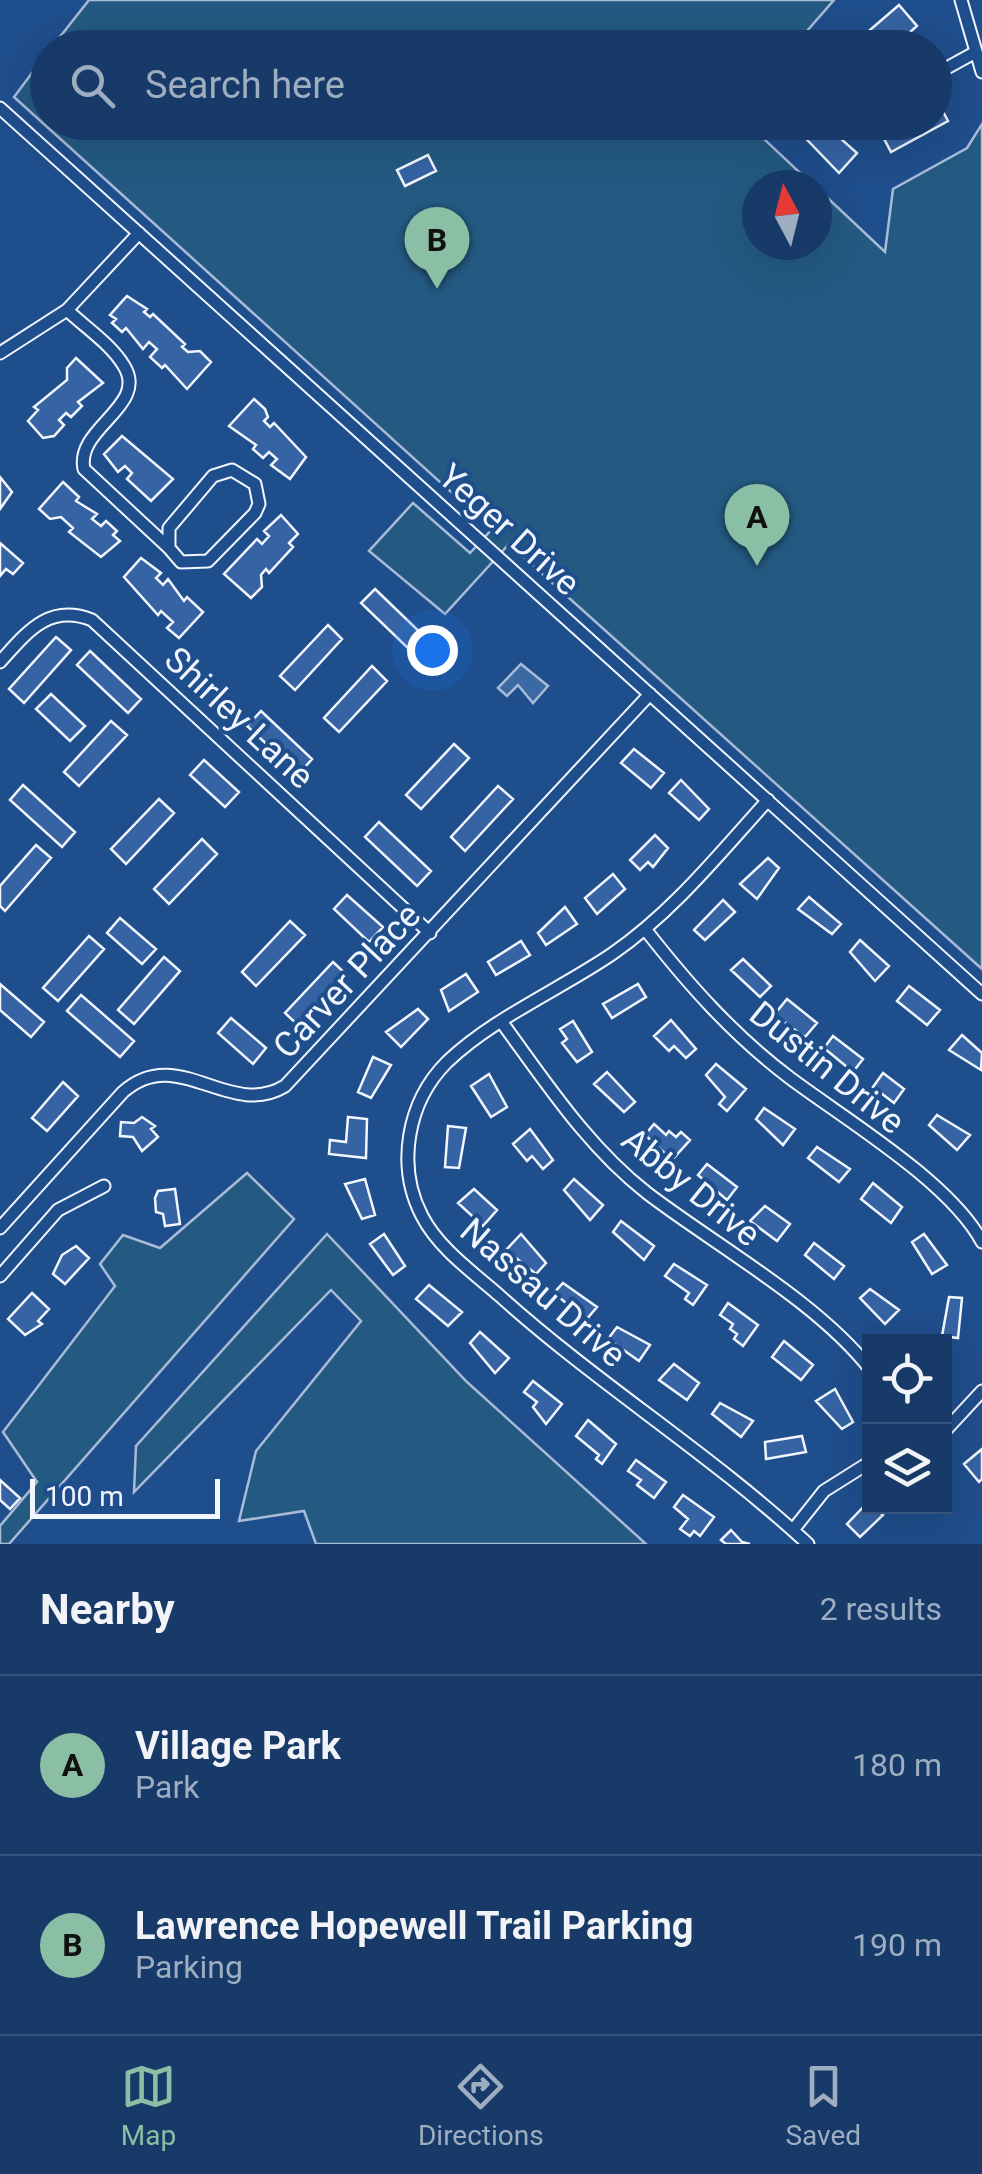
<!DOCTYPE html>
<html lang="en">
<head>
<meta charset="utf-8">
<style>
  :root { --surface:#173a69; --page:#20416f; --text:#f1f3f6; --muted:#9eadc0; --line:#36547d; --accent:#8abfa5 }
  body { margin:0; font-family:Roboto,sans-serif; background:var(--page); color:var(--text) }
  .controls { position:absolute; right:30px; bottom:30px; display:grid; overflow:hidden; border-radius:0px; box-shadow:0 10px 40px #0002 }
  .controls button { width:90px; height:90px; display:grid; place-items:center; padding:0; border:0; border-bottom:2px solid var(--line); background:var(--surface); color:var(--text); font:50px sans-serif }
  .compass { position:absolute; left:742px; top:170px; width:90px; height:90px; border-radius:50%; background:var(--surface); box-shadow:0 10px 40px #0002; rotate:353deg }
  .scale { position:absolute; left:30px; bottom:25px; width:190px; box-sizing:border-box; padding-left:10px; border:5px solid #f2f6ff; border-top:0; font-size:28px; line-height:35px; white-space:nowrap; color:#f2f6ff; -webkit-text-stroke:8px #1f4e8c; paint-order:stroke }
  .you { position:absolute; left:432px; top:650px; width:35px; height:35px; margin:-25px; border:8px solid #fff; border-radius:50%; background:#1a73e8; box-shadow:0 0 0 15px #1a73e833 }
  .badge { display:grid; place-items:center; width:65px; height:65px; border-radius:50%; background:var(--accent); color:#111; font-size:32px; font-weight:700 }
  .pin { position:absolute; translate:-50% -82px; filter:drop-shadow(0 2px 5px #0008) }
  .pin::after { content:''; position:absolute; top:52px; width:35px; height:30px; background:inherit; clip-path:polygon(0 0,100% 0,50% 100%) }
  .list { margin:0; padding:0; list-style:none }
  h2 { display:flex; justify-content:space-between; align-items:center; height:130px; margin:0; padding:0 40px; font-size:42px }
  h2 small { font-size:32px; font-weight:400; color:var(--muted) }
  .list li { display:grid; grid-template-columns:65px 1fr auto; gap:30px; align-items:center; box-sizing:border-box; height:180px; padding:0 40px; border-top:2px solid var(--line) }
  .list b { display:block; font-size:38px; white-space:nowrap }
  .list p { margin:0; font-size:32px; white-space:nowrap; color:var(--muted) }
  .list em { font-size:32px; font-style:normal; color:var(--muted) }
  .icon { flex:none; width:55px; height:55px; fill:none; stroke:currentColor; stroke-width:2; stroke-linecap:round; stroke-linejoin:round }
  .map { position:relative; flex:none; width:982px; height:1544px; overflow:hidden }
  .search { position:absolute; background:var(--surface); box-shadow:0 10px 40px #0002; left:30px; right:30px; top:30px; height:110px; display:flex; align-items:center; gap:25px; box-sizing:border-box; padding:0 35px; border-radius:55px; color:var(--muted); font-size:38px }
  .sheet { height:490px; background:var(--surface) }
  nav { display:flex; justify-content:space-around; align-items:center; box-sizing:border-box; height:140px; border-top:2px solid var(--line); background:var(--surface); font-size:28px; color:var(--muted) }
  nav a { display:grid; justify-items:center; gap:5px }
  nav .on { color:var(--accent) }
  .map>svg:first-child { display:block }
  .green { fill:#245a82; stroke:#a8bbd7; stroke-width:2.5 }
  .water { fill:#3b69a3; stroke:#a8bbd7; stroke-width:2.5 }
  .building { fill:#3563a3; stroke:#f2f6ff; stroke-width:2.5 }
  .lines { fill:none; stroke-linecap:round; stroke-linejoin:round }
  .minor-casing { stroke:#f2f6ff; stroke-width:15 }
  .minor { stroke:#1f4e8c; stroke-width:11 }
  .labels { text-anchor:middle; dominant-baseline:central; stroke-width:8; stroke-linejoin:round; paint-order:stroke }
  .street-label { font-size:35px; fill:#f2f6ff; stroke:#1f4e8c }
</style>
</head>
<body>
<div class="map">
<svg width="982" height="1544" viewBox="0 0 982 1544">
  <rect width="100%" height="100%" fill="#1f4e8c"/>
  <!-- green -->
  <path class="green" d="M89,0h745l-41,47h-741z
    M47,53l1,69 699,1 66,62h-56v60h60v-57l68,64 8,-63 74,-41 15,-24v845l-473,-425 -64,70 -76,-63 44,-48 57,50 22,-24 -478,-432z
    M247,1173l47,46 -285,325h-9v-18l37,-44 -34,-50 112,-146 -15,-22 23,-29 37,13z
    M327,1234l140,148 179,162h-330l-12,-33 -65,10 17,-70 105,-130 -30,-31 -197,202 2,-46z"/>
  <!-- water -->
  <path class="water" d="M521,664l27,22 -15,17 -15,-18 -11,11 -9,-8z"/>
  <!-- building -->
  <path class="building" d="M899,5l18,21 -25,22h-43z
    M938,102l10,19 -57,31 -10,-19 19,-11h34z
    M790,122h32l35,31 -18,20z
    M428,155l8,16 -31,15 -8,-16z
    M127,296l20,13 -3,3 6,5 3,-3 32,30 -3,3 6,5 12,-1 11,11 -24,27 -22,-24 -3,3 -12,-11 7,-8 -8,-7 -6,7 -17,-21 -4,4 -10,-9 4,-4 -6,-4z
    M76,358l27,25 -25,19 4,4 -11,11 -5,-4 -7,7 5,5 -10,11 -11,2 -15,-17 10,-11 -4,-3 33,-27v-12z
    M254,399l11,10 3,8 -4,4 6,6 4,-4 32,34 -16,22 -19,-14 6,-6 -8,-7 -6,6 -10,-9 3,-4 -27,-19z
    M122,436l51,43 -22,22 -24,-22 5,-6 -7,-7 -7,6 -14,-18z
    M0,477l12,15 -12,17z
    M63,482l16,15 -3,4 21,13 -5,5 9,7 5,-5 11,10 -4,4 7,6 -19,16 -32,-25 4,-4 -12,-11 -11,2 -11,-10z
    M281,515l17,19 -9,9 4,4 -24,26 -3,-4 -5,6 1,12 -11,11 -27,-24 33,-35 5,5 7,-8 -5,-5z
    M0,543l23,20 -10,11 -7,-5 -6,7z
    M141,558l20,15 -5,5 7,7 5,-6 16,22 3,-4 16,15 -24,26 -12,-10 6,-6 -12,-11 -3,4 -34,-38z
    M375,589l51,49 -14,14 -51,-49z
    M328,625l14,14 -47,51 -15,-14z
    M56,637l15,13 -47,53 -15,-14z
    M90,651l51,48 -13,14 -51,-48z
    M372,666l15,15 -48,51 -15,-14z
    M51,694l34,32 -15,15 -34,-32z
    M261,711l51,48 -13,15 -52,-48z
    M111,721l16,14 -48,51 -15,-14z
    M454,744l15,14 -48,51 -15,-14z
    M634,749l30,24 -13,15 -30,-25z
    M204,760l35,32 -14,15 -35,-32z
    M681,780l28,29 -10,11 -30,-27z
    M23,785l52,47 -13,15 -52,-47z
    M498,786l15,13 -48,52 -14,-14z
    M159,799l15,14 -48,51 -15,-15z
    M379,822l52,49 -14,15 -52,-49z
    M655,835l13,13 -15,19 -5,-5 -8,8 -10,-10z
    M202,839l15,15 -48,50 -15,-15z
    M36,845l15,13 -46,53 -5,-5v-20z
    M768,858l11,10 -22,31 -17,-15z
    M613,874l12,15 -28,25 -12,-16z
    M347,895l36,32 -14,15 -35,-33z
    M809,897l32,27 -9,10 -34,-25z
    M723,900l12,12 -30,28 -11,-10z
    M565,907l12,17 -31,21 -8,-12z
    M120,918l36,31 -14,15 -35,-31z
    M290,921l15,14 -49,51 -14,-14z
    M89,936l15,13 -46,52 -15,-13z
    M860,940l29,26 -14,15 -25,-29z
    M521,941l9,14 -34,20 -8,-13z
    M164,957l16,14 -46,53 -16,-14z
    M743,959l28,27 -11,11 -29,-27z
    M333,962l15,14 -48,51 -15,-14z
    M466,974l12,18 -29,19 -8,-21z
    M0,984l44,38 -13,15 -31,-27z
    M638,984l8,13 -34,21 -9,-14z
    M909,986l31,24 -13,15 -30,-24z
    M81,995l53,46 -14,16 -53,-46z
    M787,999l30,24 -12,14 -31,-22z
    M418,1009l10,10 -27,28 -15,-15z
    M231,1018l35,30 -13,16 -35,-31z
    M671,1020l25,29 -10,9 -12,-12 -5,5 -15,-15z
    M573,1021l19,31 -15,10 -15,-19 5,-4 -7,-10z
    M962,1035l20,18 -1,17 -32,-20z
    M833,1036l30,23 -10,13 -29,-24z
    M373,1057l18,8 -20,33 -13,-6z
    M716,1064l30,25 -19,22 -8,-7 6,-7 -19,-22z
    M607,1072l28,30 -11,10 -30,-28z
    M883,1073l21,16 -10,14 -21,-16z
    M489,1074l18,33 -16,10 -20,-31z
    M63,1082l15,14 -31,35 -15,-13z
    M764,1108l31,21 -12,16 -27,-26z
    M937,1115l33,20 -13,15 -28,-25z
    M142,1117l13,9 -4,3 7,8 -16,14 -9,-14 -13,-1 1,-14 13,1z
    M348,1117l19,2 -1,39 -37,-4 1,-14 16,2z
    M654,1124l12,11 3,-4 7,6 5,-5 9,8 -18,20 -27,-25z
    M448,1126l18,2 -7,40 -14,-1z
    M530,1129l23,31 -10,9 -11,-13 -5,5 -14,-17z
    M817,1147l33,22 -11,13 -31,-24z
    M707,1164l30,23 -10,13 -29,-25z
    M365,1179l10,36 -13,4 -17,-35z
    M574,1179l29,26 -13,15 -26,-30z
    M873,1183l29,24 -11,16 -30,-24z
    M175,1189l5,35 -15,2 -2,-12 -7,-2 -1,-14 3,-7z
    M474,1189l23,21 -14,16 -25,-23z
    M765,1206l25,18 -13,17 -27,-20z
    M621,1221l33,25 -10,14 -31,-28z
    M384,1234l21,32 -12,9 -23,-31z
    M521,1234l25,29 -10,11 -30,-24z
    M924,1234l23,31 -15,9 -20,-32z
    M814,1243l30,23 -10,13 -29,-24z
    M76,1246l13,12 -24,26 -12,-10 9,-19z
    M674,1264l33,21 -14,20 -8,-6 4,-6 -24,-17z
    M563,1283l34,24 -11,13 -32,-27z
    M429,1285l33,27 -14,14 -32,-27z
    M870,1289l29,21 -14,14 -25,-26z
    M32,1293l17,16 -11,12 4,3 -17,11 -17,-16z
    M949,1297l13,1 -4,40 -16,-2z
    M728,1303l30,22 -15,21 -9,-7 3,-5 -7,-5 3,-5 -13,-9z
    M617,1327l33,18 -11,16 -31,-22z
    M480,1332l29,26 -14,15 -25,-30z
    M784,1341l29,24 -12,15 -29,-23z
    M674,1364l25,19 -12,17 -28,-20z
    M533,1381l29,23 -16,20 -13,-17 4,-5 -13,-10z
    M835,1389l18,33 -11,7 -26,-28z
    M720,1403l33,18 -12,16 -29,-23z
    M588,1420l28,24 -14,20 -6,-5 3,-4 -23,-19z
    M802,1436l4,16 -40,7 -1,-17z
    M982,1449v30l-3,3 -15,-18z
    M636,1460l30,22 -12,16 -17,-13 4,-5 -13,-9z
    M0,1480l20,18 -10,11 -10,-9z
    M683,1495l31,22 -14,19 -6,-5 -4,5 -10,-7 8,-10 -14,-12z
    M869,1501l14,14 -23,22 -13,-13z
    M731,1530l11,12 8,2h-24l-5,-4z"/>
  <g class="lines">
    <defs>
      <path id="minor" d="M961,0l21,72
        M934,75l40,-22
        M0,108l982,886
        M67,310c18,17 45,35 57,56 25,40 -49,62 -40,103l85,79
        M0,353l67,-43 72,-77
        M232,470l23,14 4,20 -4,9 -47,48 -27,1 -12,-14v-20l44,-52z
        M0,662c27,-30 49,-59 92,-42l338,313
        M768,800c-49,54 -95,112 -156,154 -53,36 -119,64 -165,108 -40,40 -51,104 -25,154 17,33 52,57 79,81 98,88 211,158 307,247
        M645,929c43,55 88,106 145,149 56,42 160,104 192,164
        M503,1024c44,60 85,123 144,169 68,52 171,109 223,176
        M0,1228l123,-136c55,-49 106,28 162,-6l365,-392
        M0,1276l58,-66 46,-24
        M944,1432l38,-41
        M793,1530l31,-39 46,-29"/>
    </defs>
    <!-- minor casing -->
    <use href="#minor" class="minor-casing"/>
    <!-- minor -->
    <use href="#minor" class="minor"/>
  </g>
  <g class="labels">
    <!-- street labels -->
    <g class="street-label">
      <text transform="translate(509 530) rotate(42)">Yeger Drive</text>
      <text transform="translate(239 718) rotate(43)">Shirley Lane</text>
      <text transform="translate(347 981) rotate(-47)">Carver Place</text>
      <text transform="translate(827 1068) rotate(39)">Dustin Drive</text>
      <text transform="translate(691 1187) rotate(39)">Abby Drive</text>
      <text transform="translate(543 1293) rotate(41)">Nassau Drive</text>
    </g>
  </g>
</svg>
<div class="controls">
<button><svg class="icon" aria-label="locate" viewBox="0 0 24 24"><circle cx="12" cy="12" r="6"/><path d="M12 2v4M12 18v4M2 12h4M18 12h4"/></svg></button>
<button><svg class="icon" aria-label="layers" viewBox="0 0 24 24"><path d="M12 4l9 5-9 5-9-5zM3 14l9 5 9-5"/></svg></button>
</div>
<svg class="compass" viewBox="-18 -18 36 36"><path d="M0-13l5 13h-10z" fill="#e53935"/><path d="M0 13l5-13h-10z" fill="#9eadc0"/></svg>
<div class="scale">100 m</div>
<div class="you"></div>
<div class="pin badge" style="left:757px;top:566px">A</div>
<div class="pin badge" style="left:437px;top:289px">B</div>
<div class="search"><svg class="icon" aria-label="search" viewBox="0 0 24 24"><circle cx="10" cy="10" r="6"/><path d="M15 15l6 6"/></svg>Search here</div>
</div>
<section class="sheet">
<h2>Nearby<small>2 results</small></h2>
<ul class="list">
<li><span class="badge">A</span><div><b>Village Park</b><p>Park</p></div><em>180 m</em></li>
<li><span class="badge">B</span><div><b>Lawrence Hopewell Trail Parking</b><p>Parking</p></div><em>190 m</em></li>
</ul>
</section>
<nav>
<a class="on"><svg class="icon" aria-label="map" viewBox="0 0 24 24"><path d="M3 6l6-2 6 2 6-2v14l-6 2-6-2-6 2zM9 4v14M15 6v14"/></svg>Map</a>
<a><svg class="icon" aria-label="directions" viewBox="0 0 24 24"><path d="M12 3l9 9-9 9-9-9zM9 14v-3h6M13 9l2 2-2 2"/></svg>Directions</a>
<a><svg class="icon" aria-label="saved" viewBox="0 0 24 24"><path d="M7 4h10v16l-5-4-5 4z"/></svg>Saved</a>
</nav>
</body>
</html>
